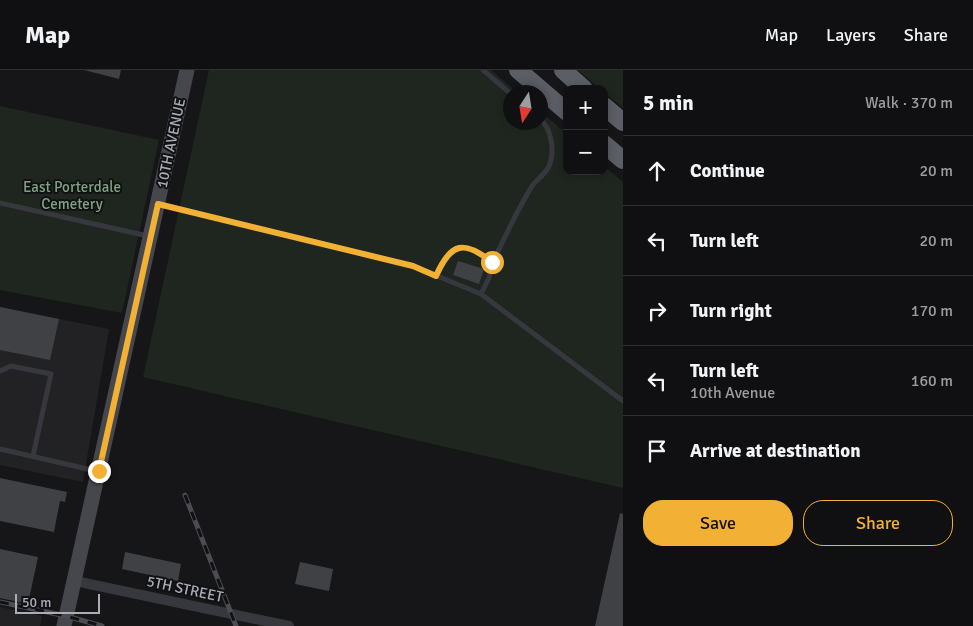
<!DOCTYPE html>
<html lang="en">
<head>
<meta charset="utf-8">
<style>
  :root { --surface:#101012; --page:#19191b; --text:#f1f3f6; --muted:#9c9d9f; --line:#303032; --accent:#f2b134 }
  body { margin:0; font-family:Signika,sans-serif; background:var(--page); color:var(--text) }
  .controls { position:absolute; right:15px; top:15px; display:grid; overflow:hidden; border-radius:10px; box-shadow:0 2px 8px #0003 }
  .controls button { width:45px; height:45px; display:grid; place-items:center; padding:0; border:0; border-bottom:1px solid var(--line); background:var(--surface); color:var(--text); font:25px sans-serif }
  .compass { position:absolute; left:503px; top:15px; width:45px; height:45px; border-radius:50%; background:var(--surface); box-shadow:0 2px 8px #0003; rotate:192deg }
  .scale { position:absolute; left:15px; bottom:12px; width:85px; box-sizing:border-box; padding-left:5px; border:2px solid #a8adb8; border-top:0; font-size:14px; line-height:18px; white-space:nowrap; color:#a8adb8; -webkit-text-stroke:4px #111113; paint-order:stroke }
  .stop { position:absolute; width:15px; height:15px; margin:-11px; border:4px solid #f2b134; border-radius:50%; background:#fff }
  .stop.end { background:#f2b134; border-color:#fff; box-shadow:0 1px 5px #0008 }
  .list { margin:0; padding:0; list-style:none }
  h2 { display:flex; justify-content:space-between; align-items:center; height:65px; margin:0; padding:0 20px; font-size:21px }
  h2 small { font-size:16px; font-weight:400; color:var(--muted) }
  .list li { display:grid; grid-template-columns:32px 1fr auto; gap:15px; align-items:center; box-sizing:border-box; height:70px; padding:0 20px; border-top:1px solid var(--line) }
  .list b { display:block; font-size:19px; white-space:nowrap }
  .list p { margin:0; font-size:16px; white-space:nowrap; color:var(--muted) }
  .list em { font-size:16px; font-style:normal; color:var(--muted) }
  .actions { display:flex; gap:10px; padding:15px 20px }
  .actions a { flex:1; padding:11px 0; border:1px solid var(--accent); border-radius:20px; text-align:center; font-size:18px; color:var(--accent) }
  .actions .main { background:var(--accent); color:#111 }
  .icon { flex:none; width:28px; height:28px; fill:none; stroke:currentColor; stroke-width:2; stroke-linecap:round; stroke-linejoin:round }
  .map { position:relative; flex:none; width:623px; height:556px; overflow:hidden }
  header { display:flex; align-items:center; gap:30px; box-sizing:border-box; height:70px; padding:0 25px; background:var(--surface); border-bottom:1px solid var(--line) }
  header strong { font-size:24px }
  nav { display:flex; gap:28px; margin-inline-start:auto; font-size:18px }
  main { display:flex }
  aside { flex:1; background:var(--surface) }
  .map>svg:first-child { display:block }
  .built { fill:#222225 }
  .green { fill:#1e261f }
  .building { fill:#404145 }
  .lines { fill:none; stroke-linecap:round; stroke-linejoin:round }
  .service { stroke:#37383d; stroke-width:5 }
  .minor { stroke:#37383d; stroke-width:10 }
  .secondary { stroke:#45474d; stroke-width:15 }
  .trunk { stroke:#5b5e65; stroke-width:18 }
  .rail-casing { stroke:#4a4c52; stroke-width:5 }
  .rail { stroke:#111113; stroke-width:3; stroke-dasharray:9; stroke-linecap:butt }
  .route { stroke:#f2b134; stroke-width:6 }
  .labels { text-anchor:middle; dominant-baseline:central; stroke-width:4; stroke-linejoin:round; paint-order:stroke }
  .street-label { font-size:15px; fill:#a8adb8; stroke:#111113 }
  .park-label { font-size:15px; fill:#7fa381; stroke:#111113 }
</style>
</head>
<body>
<header>
<strong>Map</strong>
<nav><a>Map</a><a>Layers</a><a>Share</a></nav>
</header>
<main>
<div class="map">
<svg width="623" height="556" viewBox="0 0 623 556">
  <rect width="100%" height="100%" fill="#161618"/>
  <!-- built -->
  <path class="built" d="M0,237l109,22 -26,153 -83,-17z
    M0,537l42,9 -2,10h-40z"/>
  <!-- green -->
  <path class="green" d="M209,0h282l26,22h-7v30h30l1,-10 26,22v37h37v-5l19,16v306l-480,-111z
    M578,0h45v38l-19,-16v-3h-4z
    M0,36l159,34 -37,173 -122,-23z"/>
  <!-- building -->
  <path class="building" d="M84,0h37l-2,9z
    M458,191l26,8 -5,15 -26,-9z
    M0,237l59,12 -9,41 -50,-10z
    M0,408l67,14 -2,10 -5,-1 -6,31 -54,-11z
    M620,443l3,1v112h-28z
    M0,479l38,8 -10,47 -28,-6z
    M125,482l56,12 -3,17 -56,-12z
    M300,492l33,7 -4,22 -34,-7z"/>
  <g class="lines">
    <!-- service -->
    <path class="service" d="M483,0l27,23
      M0,133l148,33
      M160,134l253,62 68,28 142,107
      M493,192c12,-26 24,-51 39,-76 5,-7 14,-12 17,-20 6,-14 3,-37 -9,-47
      M436,206c15,-34 27,-37 57,-14l-4,16 -8,16
      M0,301l11,-5 40,8 -18,82
      M0,379l96,22"/>
    <!-- minor -->
    <path class="minor" d="M75,511l214,45"/>
    <!-- secondary -->
    <path class="secondary" d="M64,556l123,-556"/>
    <!-- trunk -->
    <path class="trunk" d="M518,0l49,42
      M563,0l21,19
      M604,36l19,16
      M604,74l19,16"/>
    <defs>
      <path id="rail" d="M185,425l51,131
        M0,532l66,14 36,10"/>
    </defs>
    <!-- rail casing -->
    <use href="#rail" class="rail-casing"/>
    <!-- rail -->
    <use href="#rail" class="rail"/>
  </g>
  <g class="lines">
    <!-- route -->
    <path class="route" d="M99,401l59,-267 255,62 23,10c15,-34 28,-36 56,-14"/>
  </g>
  <g class="labels">
    <!-- street labels -->
    <g class="street-label">
      <text transform="translate(171 73) rotate(-78)">10TH AVENUE</text>
      <text transform="translate(185 519) rotate(12)">5TH STREET</text>
    </g>
    <!-- park labels -->
    <g class="park-label">
      <text x="72" y="117">East Porterdale<tspan x="72" dy="17">Cemetery</tspan></text>
    </g>
  </g>
</svg>
<div class="controls">
<button>+</button>
<button>−</button>
</div>
<svg class="compass" viewBox="-18 -18 36 36"><path d="M0-13l5 13h-10z" fill="#e53935"/><path d="M0 13l5-13h-10z" fill="#9c9d9f"/></svg>
<div class="scale">50 m</div>
<div class="stop" style="left:492px;top:192px"></div>
<div class="stop end" style="left:99px;top:401px"></div>
</div>
<aside>
<h2>5 min<small>Walk · 370 m</small></h2>
<ul class="list">
<li><svg class="icon" aria-label="ahead" viewBox="0 0 24 24"><path d="M12 20V5M6 11l6-6 6 6"/></svg><div><b>Continue</b></div><em>20 m</em></li>
<li><svg class="icon" aria-label="left" viewBox="0 0 24 24"><path d="M17 20v-9H6M10 6l-5 5 5 5"/></svg><div><b>Turn left</b></div><em>20 m</em></li>
<li><svg class="icon" aria-label="right" viewBox="0 0 24 24"><path d="M7 20v-9h11M14 6l5 5-5 5"/></svg><div><b>Turn right</b></div><em>170 m</em></li>
<li><svg class="icon" aria-label="left" viewBox="0 0 24 24"><path d="M17 20v-9H6M10 6l-5 5 5 5"/></svg><div><b>Turn left</b><p>10th Avenue</p></div><em>160 m</em></li>
<li><svg class="icon" aria-label="arrive" viewBox="0 0 24 24"><path d="M6 21V4h12l-3 4 3 4H6"/></svg><div><b>Arrive at destination</b></div></li>
</ul>
<div class="actions"><a class="main">Save</a><a>Share</a></div>
</aside>
</main>
</body>
</html>
